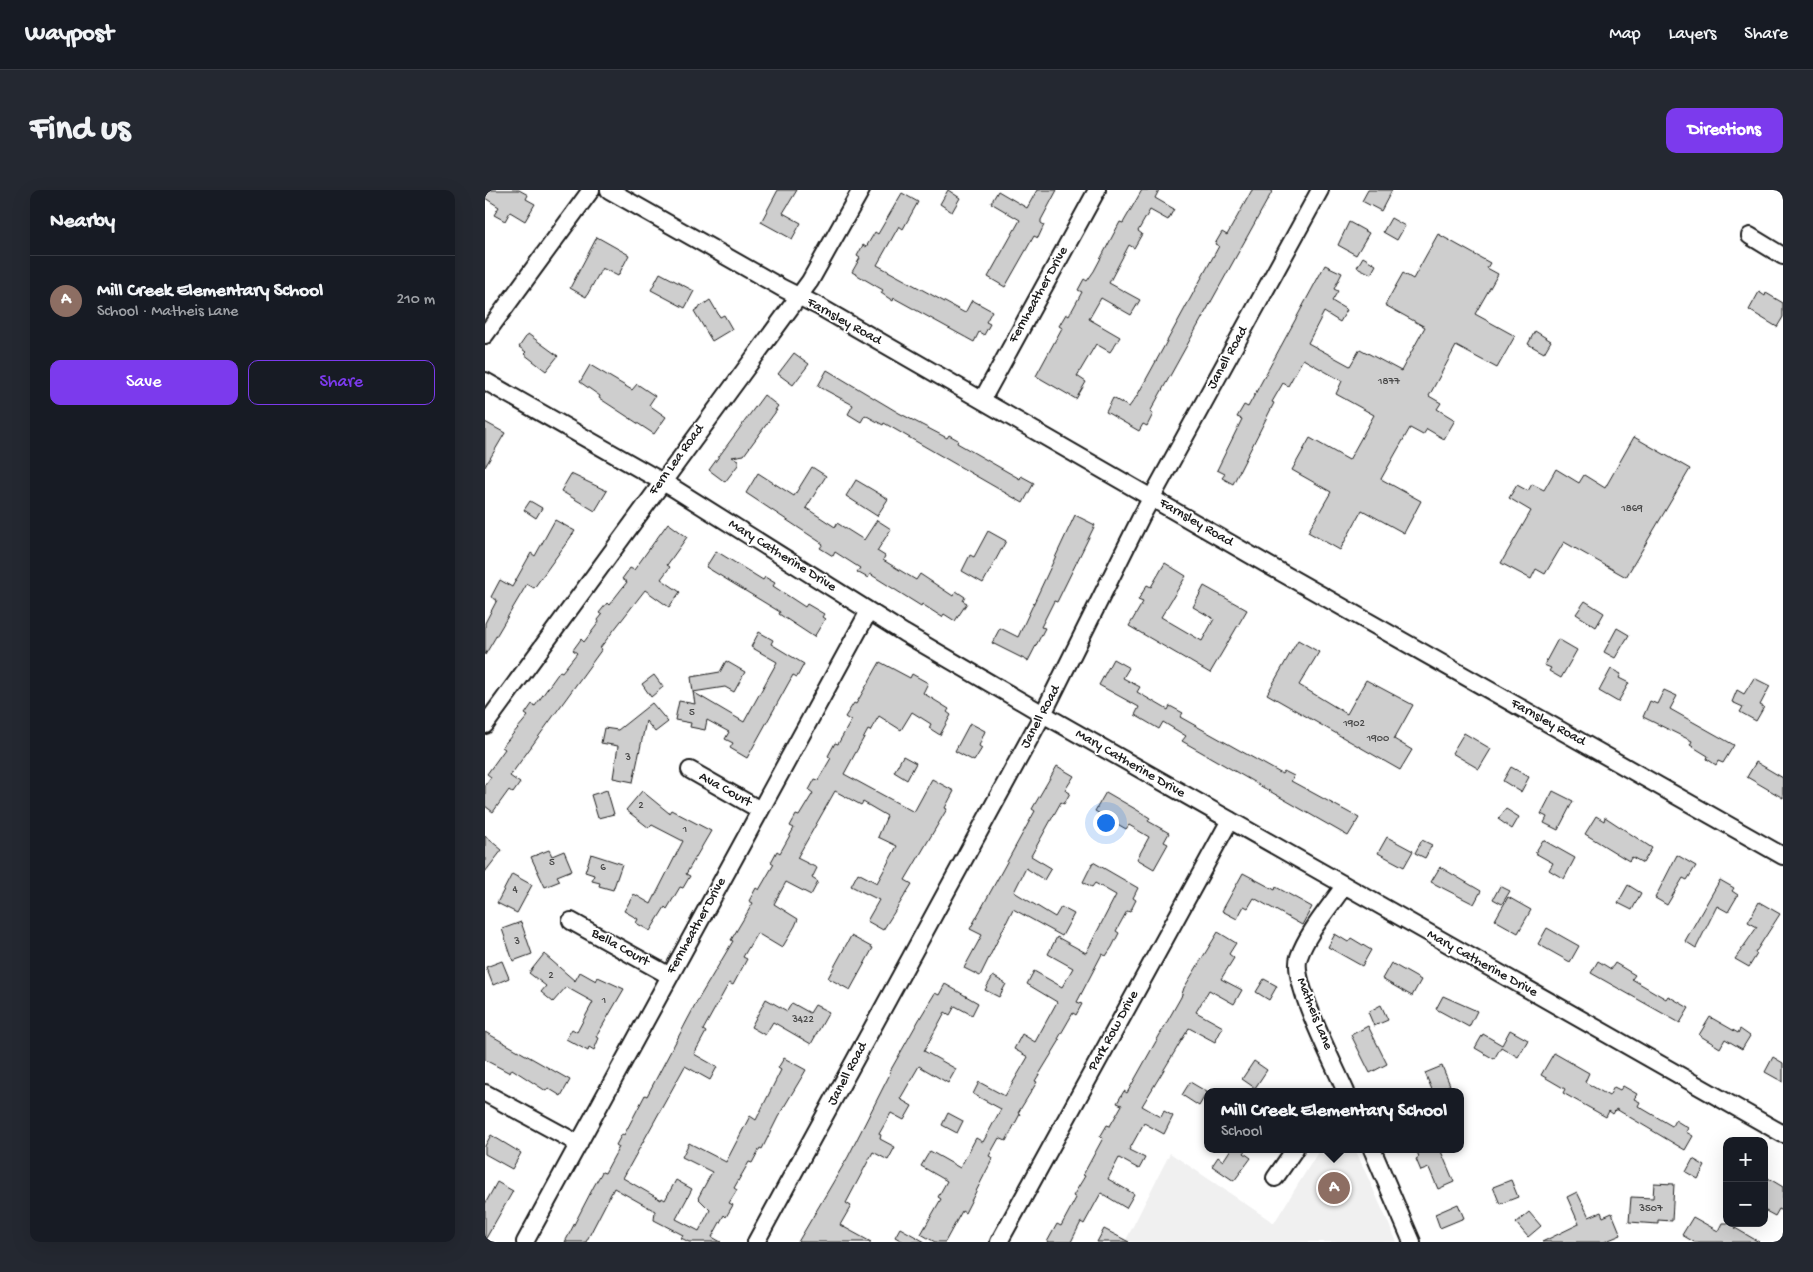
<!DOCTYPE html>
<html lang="en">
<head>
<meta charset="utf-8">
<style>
  :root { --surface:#171b24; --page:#242831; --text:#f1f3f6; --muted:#9ea1a6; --line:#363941; --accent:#7c3aed }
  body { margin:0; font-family:"Gochi Hand",sans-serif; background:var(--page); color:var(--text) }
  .controls { position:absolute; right:15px; bottom:15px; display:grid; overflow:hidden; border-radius:10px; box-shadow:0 5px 20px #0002 }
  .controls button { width:45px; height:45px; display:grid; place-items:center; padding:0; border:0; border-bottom:1px solid var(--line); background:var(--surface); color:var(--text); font:25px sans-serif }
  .you { position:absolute; left:620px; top:632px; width:18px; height:18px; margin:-12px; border:4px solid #fff; border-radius:50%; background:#1a73e8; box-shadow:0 0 0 8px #1a73e833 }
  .badge { display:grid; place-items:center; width:32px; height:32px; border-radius:50%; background:var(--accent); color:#fff; font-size:16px; font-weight:700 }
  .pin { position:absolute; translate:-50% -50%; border:2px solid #fff; box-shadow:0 1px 5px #0006 }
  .popup { position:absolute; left:719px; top:898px; width:260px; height:65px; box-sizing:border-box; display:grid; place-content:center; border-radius:10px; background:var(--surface); filter:drop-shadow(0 1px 4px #0005); font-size:16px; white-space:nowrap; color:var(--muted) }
  .popup b { font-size:19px; color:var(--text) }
  .popup::after { content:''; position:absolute; left:50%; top:100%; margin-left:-10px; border:10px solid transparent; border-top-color:var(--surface) }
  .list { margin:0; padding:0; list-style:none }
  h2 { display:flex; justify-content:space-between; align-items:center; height:65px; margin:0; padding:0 20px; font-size:21px }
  h2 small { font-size:16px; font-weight:400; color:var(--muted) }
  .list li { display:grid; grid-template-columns:32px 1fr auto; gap:15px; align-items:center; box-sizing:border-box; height:90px; padding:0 20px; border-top:1px solid var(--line) }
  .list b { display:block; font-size:19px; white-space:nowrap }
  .list p { margin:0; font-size:16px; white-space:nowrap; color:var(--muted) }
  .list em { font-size:16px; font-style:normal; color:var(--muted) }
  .actions { display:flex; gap:10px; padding:15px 20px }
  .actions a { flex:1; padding:11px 0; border:1px solid var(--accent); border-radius:10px; text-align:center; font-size:18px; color:var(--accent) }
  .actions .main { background:var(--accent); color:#fff }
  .map { position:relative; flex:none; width:1298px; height:1052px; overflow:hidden; border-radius:10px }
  header { display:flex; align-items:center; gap:30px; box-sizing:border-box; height:70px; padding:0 25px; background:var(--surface); border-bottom:1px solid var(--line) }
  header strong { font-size:24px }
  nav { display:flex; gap:28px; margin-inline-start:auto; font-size:18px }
  .intro { display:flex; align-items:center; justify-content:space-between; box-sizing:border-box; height:120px; padding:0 30px }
  h1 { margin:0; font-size:35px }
  .button { padding:12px 22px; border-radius:10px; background:var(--accent); color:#fff; font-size:18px; font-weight:700 }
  main { display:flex; gap:30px; padding:0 30px }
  aside { flex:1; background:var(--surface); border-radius:10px; box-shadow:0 5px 20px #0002 }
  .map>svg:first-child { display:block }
  .built { fill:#f0f0f0 }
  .building { fill:#cecece; stroke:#1c1c1c }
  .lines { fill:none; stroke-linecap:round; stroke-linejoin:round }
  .street-casing { stroke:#1c1c1c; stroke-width:20 }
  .street { stroke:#fff; stroke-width:16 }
  .labels { text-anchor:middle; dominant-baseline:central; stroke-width:4; stroke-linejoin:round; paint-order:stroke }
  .number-label { font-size:11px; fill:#484848 }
  .street-label { font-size:14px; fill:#1c1c1c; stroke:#fff }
</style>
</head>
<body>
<header>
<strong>Waypost</strong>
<nav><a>Map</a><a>Layers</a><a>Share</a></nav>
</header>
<div class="intro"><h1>Find us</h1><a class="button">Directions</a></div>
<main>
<aside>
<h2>Nearby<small></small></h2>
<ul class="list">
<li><span class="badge" style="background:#8d6e63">A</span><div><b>Mill Creek Elementary School</b><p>School · Matheis Lane</p></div><em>210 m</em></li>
</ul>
<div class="actions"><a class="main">Save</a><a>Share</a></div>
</aside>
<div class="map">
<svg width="1298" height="1052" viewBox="0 0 1298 1052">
  <rect width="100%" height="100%" fill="#fff"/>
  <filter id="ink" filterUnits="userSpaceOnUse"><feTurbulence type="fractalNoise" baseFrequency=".02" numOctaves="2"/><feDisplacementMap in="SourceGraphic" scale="10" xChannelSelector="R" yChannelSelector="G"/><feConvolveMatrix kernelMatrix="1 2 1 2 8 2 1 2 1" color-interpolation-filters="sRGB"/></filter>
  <g filter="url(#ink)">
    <!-- built -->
    <path class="built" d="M835,959h35l42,93h-272l45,-89 104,70z"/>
    <!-- building -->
    <path class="building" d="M0,0h34l9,5 -2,4 9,5 -10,17 -15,-9 -5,9 -11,-6 5,-8 -14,-9z
      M293,0h19l-14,23 18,10 -9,16 -31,-17z
      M463,0l12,8 -8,14 -12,-8z
      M552,0h20l-16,30v3l3,2 -6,13 -4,-2 -29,51 -17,-10 32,-57 -29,-17 7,-12 29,17z
      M657,0h17l-4,8 19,11 -6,11 -18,-10 -12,21 4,3 -8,14 -5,-3 -20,38 31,17 -9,15 -30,-17 -12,21 31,18 -10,15 -14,-8 -19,32 9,6 -10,17 -40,-23 26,-48 -3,-2 7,-12 3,2 13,-24 -4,-2 6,-11 3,2 7,-10 26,-49 3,1z
      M767,0h21l-123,222 3,2 -6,12 -4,-2 -4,7 -33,-19 7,-14 16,9 8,-11 82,-150 -4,-2 7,-12 5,3z
      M883,0h24l-11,21 -19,-10z
      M417,3l16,9 -15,27 -4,-3 -22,39 88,48 7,-13 20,11 -6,11 4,2 -6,11 -5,-3 -5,10 -80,-44 -1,3 -12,-8 2,-3 -31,-18 8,-14 -3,-2 6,-11 3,2 9,-15 3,2z
      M906,28l14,8 -8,14 -14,-8z
      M864,32l20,11 -13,22 -18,-10z
      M953,44l52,29 -3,5 11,6 -23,40 40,22 -18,32 -41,-22 -27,50 12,7 -4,6 18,11 -11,19 -17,-10 -4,6 -13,-7 -29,51 40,22 -17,32 -42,-23 -22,40 -32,-18 23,-40 -39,-22 18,-32 39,22 25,-45 -38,-21 6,-13 -39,-22 -15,27 -5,-3 -11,19 2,1 -41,81 -11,-6 3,-4 -8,-4 25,-51 -5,-2 7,-12 4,2 77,-142 17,8 -8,16 4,2 -6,10 15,9 -7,12 -16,-10 -16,31 42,23 10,-17 41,22 24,-44 -40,-22 18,-32 10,6z
      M112,47l32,18 -11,21 -16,-8 -16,29 -16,-9z
      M878,67l13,8 -5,9 -14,-7z
      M175,83l34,18 -9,17 -34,-18z
      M1274,102l6,4 1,-3 17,10v14l-6,10 -28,-17z
      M225,110l10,17 4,-2 8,14 -20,12 -18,-30z
      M1050,141l16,10 -7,12 -16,-9z
      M43,144l30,22 -12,15 -22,-17 2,-2 -7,-5z
      M309,163l15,11 -16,21 -15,-11z
      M105,175l42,25 5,-6 18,12 -6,9 17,12 -12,17 -55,-36 1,-2 -20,-14z
      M342,180l72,43 48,25 2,-3 9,5 -1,3 63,36 1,-3 13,7 -11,20 -139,-80 -1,2 -18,-10 -4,7 -13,-8 5,-9 -35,-19z
      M279,205l14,11 -3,4h2l-33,45 -12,2 6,3v5l-13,17 -16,-12z
      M0,232l20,11 -20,34z
      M1149,247l56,32 -64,108 -62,-35 -19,32 -9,-5 -5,10 -30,-16 30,-52 -22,-13 8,-13 11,6 4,-7 12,6 12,-21 23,14 5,-8 21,13z
      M327,277l14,9 -20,32 29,19 2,-4 27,17 13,-20 14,9 -14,22 8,5 -2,4 33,20 4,-6 33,22 3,-5 9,6 -2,4 4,2 -12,18 -11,-7 -2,3 -20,-13 -1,2 -51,-32 -2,4 -11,-6 3,-4 -25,-16 -2,4 -13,-8 3,-4 -77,-51 12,-20 36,23z
      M86,284l36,17 -12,20 -34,-20z
      M371,290l32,19 -11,17 -31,-20z
      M45,311l12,7 -6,10 -12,-8z
      M590,325l20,10 -38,77 -3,-1 -13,26 4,1 -17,33 -36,-18 8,-15 18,9z
      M70,330l20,11 -41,57 -7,-4 -42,71v-32l12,-23 -6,-3 9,-17 12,7 19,-34 4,3z
      M183,333l19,14 -20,28 3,2 -9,12 19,13 -11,15 -24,-17 -45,58 2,1 -92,127 10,7 -7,10 -4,-3 -16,22 -8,-6v-21l6,-8 -4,-3 18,-25 -3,-2 26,-31 -3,-2 7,-10 3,2 25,-35 2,1 15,-19 -4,-3 8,-11 3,3 15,-20 -1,-2 4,-5 -3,-2 8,-10 2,2 18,-23 -5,-3 8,-11 4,2z
      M503,341l18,10 -23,42 -21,-12 8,-16 4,2z
      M231,361l47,29 2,-3 10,6 -2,3 32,21 2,-3 17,10 -2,3 3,2 -11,18 -35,-23 1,-2 -74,-45z
      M680,373l21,13 -25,41 41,24 12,-22 -21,-12 11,-21 43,24 -37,63 -81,-47 14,-24 -5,-2 9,-15 4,2z
      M1100,411l19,12 -8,14 -20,-13z
      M1132,438l12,7 -14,23 -11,-6z
      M274,442l14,8 -2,4 33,20 -7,13 -4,-2 -46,83 -17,-10 3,-5 -8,-4 4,-7 -22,-12 -2,10 -15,-3 1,-4 -16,-3 4,-19 16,3 -2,-12 51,30 33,-60 -26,-15z
      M1073,449l19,11 -16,28 -12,-7 2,-3 -7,-3z
      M813,450l21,12 -20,33 48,29 19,-34 47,25 -19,34 18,11 -12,20 -133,-76z
      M628,469l16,9 -6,10 17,9 -3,5 31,18 2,-4 13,7 -3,4 102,57 2,-3 10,5 -3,5 68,37 -11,18 -166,-95 4,-5 -23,-14 -4,7 -24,-14 4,-8 -40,-22z
      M241,471l19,11 -11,20 -9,-5 -32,5 -2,-15 29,-5z
      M395,472l30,16 2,-4 16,9 -5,10 26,16 -2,3 4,3 -11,20 -11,-7 2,-4 -19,-12 -11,18 -22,-14 -9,15 -2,-1 -24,44 70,38 18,-33 22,12 -9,17 2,1 -42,71 7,4 -29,46 -16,-9 12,-21 -28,-14 7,-13 19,10 20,-37 -19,-9 9,-21 -24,-14 -2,3 -26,-14 -38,67 20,10 -5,10 6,4 -7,13 -25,-13 -12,22 24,15 -3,7 -13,22 -25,-15 -14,24 4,2 -14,26 -4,-2 -26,47 3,2 -12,22 23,13 -7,13 -25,-14 -62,112 38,22 1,-2 3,2 11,-20 16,9 -16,30 23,12 11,-21 -12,-12 14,-26 -30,-15 7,-14 37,19 24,-46 6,4 25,-50 -3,-2 6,-10 22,12 -28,47 -16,32 -2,-1 -8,15 -3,-1 -15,26 3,2 -8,13 4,2 -7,12 -2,-2 -12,22 9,5h-32l-8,-4 2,-3 -29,-15 1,-9 -41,-23 -28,54h-21l29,-56 8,-14 3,1 14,-26 -3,-2 6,-11 2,1 21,-40 2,1 52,-98 34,-57 -2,-1 22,-37 -4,-2 7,-13 3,2 15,-26 -3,-2 6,-11 3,2 14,-25 -4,-2 6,-11 3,1 14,-23 -4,-3 6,-11 3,1 13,-22 -3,-2 7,-13 3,1 13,-23 -6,-4 9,-14 2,1z
      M1126,479l10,5 -2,4 10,5 -11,19 -19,-11z
      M169,485l9,12 -12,10 -9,-13z
      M1269,488l16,8 -10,19 4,2 -8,14 -16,-9 3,-5 -11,-5 5,-12 7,4z
      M1179,500l13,6 -7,13 64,36 -11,18 -5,-2 -2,4 -9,-6 1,-3 -18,-11 2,-4 -49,-24 7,-16 7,3z
      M167,513l16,19 -13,10 -9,-11 -13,61 -20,-4 5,-32 -17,-3 3,-15 14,2z
      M485,533l15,8 -6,15 3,2 -8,13 -19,-10z
      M979,543l27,16 -12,20 -27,-16z
      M418,566l13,7 -9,17 -13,-8z
      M1271,572l27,16v20l-36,-21z
      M572,576l17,10 -9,14 5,3 -6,11 -3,-2 -30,54 20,12 -7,12 -18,-12 -12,24 41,25 6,-10 13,7 -12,22 -49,-27 -33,67 -16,-8 18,-33 -12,-6 65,-118 -3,-2z
      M1026,577l18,10 -8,15 -18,-11z
      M122,600l7,24 -16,4 -7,-23z
      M157,601l27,22 2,-3 40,21 -25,43 4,2 -7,12 -3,-1 -13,22 -2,-2 -15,24 -14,-8 2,-4 -14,-8 10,-17 17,10 32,-63 -31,-16 -3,3 -23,-18z
      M1068,601l20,10 -15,29 -14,-7 3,-6 -6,-3z
      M621,602l31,18 13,8 -2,3 21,12 -5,9 4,2 -14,25 -17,-10 12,-22 -20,-12 -3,4 -31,-18z
      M1021,619l13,8 -7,12 -14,-10z
      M1111,626l8,5 1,-4 47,31 -9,15 -11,-6 -3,4 -44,-27z
      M0,646l17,14 -17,22z
      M902,647l26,14 -9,16 -26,-14z
      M937,650l10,5 -7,13 -10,-5z
      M1058,650l32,18 -11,21 -15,-9 4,-7 -18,-10z
      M64,660l3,6 12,-5 8,19 -15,6 3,5 -15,6 -14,-30z
      M106,664l31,10 -9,26 -14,-4 1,-3 -8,-2 2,-6 -9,-3z
      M1192,665l19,11 -9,14 -4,-2 -16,27 -12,-7z
      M608,672l45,26 -5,10 3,2 -6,12 -3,-1 -11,20 3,2 -7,14 -6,9 -4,-2 -25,48 5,2 -6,11 -3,-2 -15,26 2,1 -25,41 2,1 -19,31 2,1 -14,27 -7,-3 -10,18 4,2 -28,55 -3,-2 -17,31h-10l-14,-8 20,-35 -3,-2 9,-16 -26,-15 9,-15 30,17 16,-30 7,4 18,-33 -28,-15 6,-12 26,14 23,-39 -14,-8 8,-15 13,8 22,-40 -30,-18 7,-13 28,16 11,-19 -25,-14 9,-17 29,16 30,-58 -21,-12 -3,4 -9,-5z
      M955,677l41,24 -7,13 -43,-22z
      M758,683l32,17 1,-3 36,20 -10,18 -48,-27 -6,10 -4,-2 -7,13 -15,-8z
      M27,684l20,11 -15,28 -20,-10z
      M1235,690l14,8 -2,3 6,4 -10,17 -11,-6 -21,42 -11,-7z
      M1143,695l13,8 -9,17 -14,-7z
      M1015,696l10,5 -8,13 -9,-5z
      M1023,707l23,13 -13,23 -23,-13z
      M1274,712l21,12 -25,39 2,1 -8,13 -14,-8 22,-32 -9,-5z
      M36,732l11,32 -19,7 -11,-32z
      M1062,738l32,18 -9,16 -32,-18z
      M733,742l18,11 -7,11 5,4 -13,21 21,11 -8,14 -25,-14 -13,22 27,15 -8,15 -26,-14 -47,78 19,11 3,-6 9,5 -9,18 -20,-11 -15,27 16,8 -6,11 -20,-11 -11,21 26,15 -8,14 -25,-15 -17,31 -3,-2 -10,20h-24l10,-18 4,2 15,-28 -3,-2 12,-20 -2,-1 20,-37 -3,-1 7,-12 3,1 12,-21 -5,-2 7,-12 3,2 54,-96 3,-9z
      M850,744l13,8 3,-4 20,12 -9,16 -34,-19z
      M366,746l22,12 -23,42 -22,-12z
      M59,764l31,27 5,-9 16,9 2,-4 26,12 -28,48 3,1 -5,12 -5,-3 -1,4 -22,-12 6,-10 5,3 16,-30 -27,-15 -13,15 -12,-10 5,-6 -17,-13z
      M17,771l7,17 -16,7 -7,-18z
      M1113,771l13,8 4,-6 20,12 -3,4 34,20 2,-3 21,12 -9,15 -89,-50z
      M906,773l30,17 -9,16 -30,-17z
      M508,786l13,8 -7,13 -14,-7z
      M779,789l13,7 -8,14 -13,-8z
      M460,794l33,19 -6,12 -17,-9 -5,9 -5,-3 -21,39 32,18 -8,14 -29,-17 -19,33 12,7 -8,14 -13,-7 -12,21 2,1 -1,4 15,8 -7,13 -15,-8 -27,51 5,3 -11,19 31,17h-73l50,-85 42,-83 -1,-1 31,-55 15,-25 4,2z
      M958,806l34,15 -8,16 -33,-18z
      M281,809l21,12 5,-8 18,10 5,-8 14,7 -18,32 -38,-22 -8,13 -14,-8z
      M896,815l7,15 -14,6 -6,-14z
      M1225,827l28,16 2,-4 10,7 -8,13 -17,-10 -5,9 -21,-13z
      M883,836l19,38 -17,9 -19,-38z
      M1025,840l18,10 -10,17 -17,-10 -7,12 -19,-11 8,-14 19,11z
      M0,842l85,48 -9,16 -13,-8 -2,3 -34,-22 -2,4 -25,-13z
      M1069,863l35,20 -4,9 24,14 5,-9 6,3 3,-4 14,8 -3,5 6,3 -2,4 34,20 3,-6 13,8 -2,4 7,4 -8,14 -69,-41 -3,5 -4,-3 -3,6 -43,-24 2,-4 -24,-14z
      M1288,867l10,6v19l-18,-10z
      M769,871l13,9 -12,18 -13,-9z
      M957,876l8,19 -17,7 -8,-19z
      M705,892l17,10 -8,14 -17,-11z
      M463,923l15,8 -6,12 -15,-8z
      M6,945l30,18 -9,16 -27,-15v-8z
      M746,959h16l-3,4 7,5 -17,23 -22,-15 6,-9 5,4z
      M931,959h24l14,33 -16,7 -9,-21 -8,3 -5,-12 3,-2z
      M1208,969l12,7 -7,13 -12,-7z
      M1283,988l15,9v24l-4,-2 -4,7 -11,-6v-26z
      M1026,990l7,17 -18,7 -7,-17z
      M12,992l16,9 -28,49v-36z
      M1169,993l20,1 -2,37 -14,-1v4l-29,-2 2,-25 22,1z
      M1092,1002l12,25 12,-5 2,5 9,-4 9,22 -17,7h-62l37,-18 -12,-27z
      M973,1014l6,14 -24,10 -5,-14z
      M1044,1022l12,14 -13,11 -12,-14z
      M1208,1027l25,14 4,-8h16l-3,5 24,14h-65l-12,-7z
      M415,1038l25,14h-21l-9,-5z
      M619,1039l25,13h-32z"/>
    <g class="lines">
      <defs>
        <path id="street" d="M124,0l173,98 38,19 448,258 515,291
          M1265,46l33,20
          M0,145l106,-145
          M0,191l190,108 229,144 139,81 740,420
          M497,210l115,-210
          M0,535l325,-444 51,-91
          M205,580l70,40
          M859,696c-14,21 -37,47 -45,71 -9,23 36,109 47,135
          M86,731l99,55
          M0,903l94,51
          M887,959l40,93
          M790,988l20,-29
          M40,1052l344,-631
          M271,1052l287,-528 98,-197 179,-327
          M514,1052l231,-422"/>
      </defs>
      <!-- street casing -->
      <use href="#street" class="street-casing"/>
      <!-- street -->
      <use href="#street" class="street"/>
    </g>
  </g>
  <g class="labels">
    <!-- number labels -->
    <g class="number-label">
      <text x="904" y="192">1877</text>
      <text x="1147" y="319">1869</text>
      <text x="207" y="523">5</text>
      <text x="869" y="534">1902</text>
      <text x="893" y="549">1900</text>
      <text x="143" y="568">3</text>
      <text x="156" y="616">2</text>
      <text x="200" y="640">1</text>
      <text x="67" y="673">5</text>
      <text x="118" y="678">6</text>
      <text x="30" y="700">4</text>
      <text x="32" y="752">3</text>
      <text x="66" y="786">2</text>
      <text x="119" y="811">1</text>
      <text x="318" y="830">3422</text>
      <text x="1166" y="1019">3507</text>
    </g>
    <!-- street labels -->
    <g class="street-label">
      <text transform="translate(554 105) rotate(-61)">Fernheather Drive</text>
      <text transform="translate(359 132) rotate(29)">Farnsley Road</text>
      <text transform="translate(743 168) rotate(-61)">Janell Road</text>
      <text transform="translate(192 270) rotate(-54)">Fern Lea Road</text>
      <text transform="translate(711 333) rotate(30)">Farnsley Road</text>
      <text transform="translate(297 366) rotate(32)">Mary Catherine Drive</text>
      <text transform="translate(556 527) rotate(-62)">Janell Road</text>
      <text transform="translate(1063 533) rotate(29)">Farnsley Road</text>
      <text transform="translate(645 574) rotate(30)">Mary Catherine Drive</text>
      <text transform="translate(240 600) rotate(29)">Ava Court</text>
      <text transform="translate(212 736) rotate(-61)">Fernheather Drive</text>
      <text transform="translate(135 758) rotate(29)">Bella Court</text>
      <text transform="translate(997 774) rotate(29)">Mary Catherine Drive</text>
      <text transform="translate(829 824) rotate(68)">Matheis Lane</text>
      <text transform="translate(629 841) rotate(-61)">Park Row Drive</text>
      <text transform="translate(363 884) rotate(-62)">Janell Road</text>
    </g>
  </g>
</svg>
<div class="controls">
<button>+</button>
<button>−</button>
</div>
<div class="you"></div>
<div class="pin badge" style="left:849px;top:998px;background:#8d6e63">A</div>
<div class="popup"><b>Mill Creek Elementary School</b>School</div>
</div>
</main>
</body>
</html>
